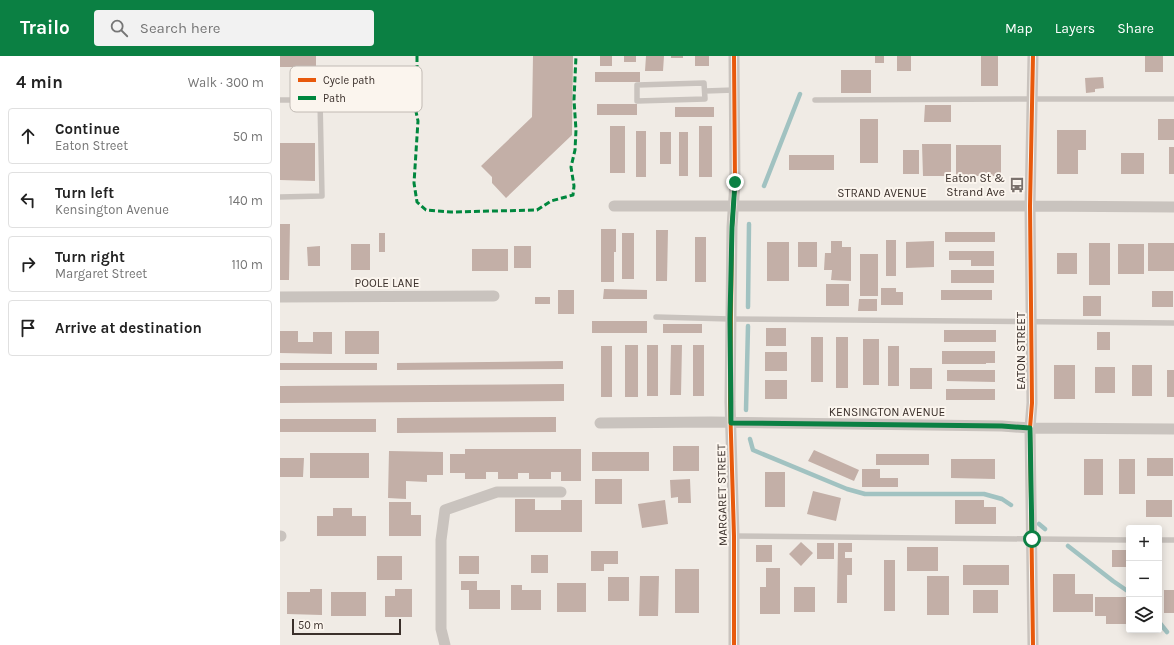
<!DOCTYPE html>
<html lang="en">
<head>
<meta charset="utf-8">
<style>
  :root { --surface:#fff; --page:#f2f2f2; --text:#222; --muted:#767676; --line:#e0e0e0; --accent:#0b8043 }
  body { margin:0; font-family:Karla,sans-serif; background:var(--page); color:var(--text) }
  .controls { position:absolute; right:12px; bottom:12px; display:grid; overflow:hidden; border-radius:4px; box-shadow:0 2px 10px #0003 }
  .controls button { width:36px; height:36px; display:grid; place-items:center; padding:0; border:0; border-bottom:1px solid var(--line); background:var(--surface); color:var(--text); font:20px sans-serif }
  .scale { position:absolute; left:12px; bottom:10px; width:109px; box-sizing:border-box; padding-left:4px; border:2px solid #3b302b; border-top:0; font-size:11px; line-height:14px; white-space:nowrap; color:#3b302b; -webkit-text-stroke:3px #fbf5ee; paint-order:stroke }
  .stop { position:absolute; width:12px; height:12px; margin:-9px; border:3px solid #0b8043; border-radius:50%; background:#fff }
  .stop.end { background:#0b8043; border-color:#fff; box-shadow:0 1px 4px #0008 }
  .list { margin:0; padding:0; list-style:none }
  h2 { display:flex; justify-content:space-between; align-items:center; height:52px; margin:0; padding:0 16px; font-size:17px }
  h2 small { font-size:13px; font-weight:400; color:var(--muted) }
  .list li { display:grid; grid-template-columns:26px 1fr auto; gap:12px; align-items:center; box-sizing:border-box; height:56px; margin:0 8px 8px; padding:0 8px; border:1px solid var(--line); border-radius:4px }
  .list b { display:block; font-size:15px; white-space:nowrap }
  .list p { margin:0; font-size:13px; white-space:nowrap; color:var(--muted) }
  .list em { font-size:13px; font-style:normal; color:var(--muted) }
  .icon { flex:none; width:22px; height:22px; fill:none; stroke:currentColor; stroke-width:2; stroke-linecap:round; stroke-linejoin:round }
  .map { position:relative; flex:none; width:894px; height:589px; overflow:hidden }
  header { display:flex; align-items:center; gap:24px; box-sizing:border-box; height:56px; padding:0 20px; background:var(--accent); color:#fff }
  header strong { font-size:19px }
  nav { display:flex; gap:22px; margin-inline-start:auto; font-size:14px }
  .search { width:280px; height:36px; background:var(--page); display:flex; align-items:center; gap:10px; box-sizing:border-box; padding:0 14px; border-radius:4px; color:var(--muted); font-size:15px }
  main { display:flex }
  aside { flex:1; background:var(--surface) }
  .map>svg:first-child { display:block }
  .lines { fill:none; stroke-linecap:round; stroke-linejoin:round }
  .stream { stroke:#a1c2c1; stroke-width:4.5 }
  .building { fill:#c3afa7 }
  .lane { stroke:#c9c3be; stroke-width:5.5 }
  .street { stroke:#c9c3be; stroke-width:11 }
  .quiet { stroke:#00873e; stroke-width:3; stroke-dasharray:6 3; stroke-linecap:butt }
  .cycleway-casing { stroke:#fbf5ee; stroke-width:6 }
  .cycleway { stroke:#e8590c; stroke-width:4 }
  .route { stroke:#0b8043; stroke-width:5 }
  .labels { text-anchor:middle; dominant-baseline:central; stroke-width:4; stroke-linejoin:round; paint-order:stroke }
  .poi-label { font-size:12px; fill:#3b302b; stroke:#fbf5ee; text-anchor:end }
  .street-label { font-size:12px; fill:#3b302b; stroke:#fbf5ee }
  .key { fill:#fbf5ee; stroke:#c1bab4; stroke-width:1 }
  .key-label { font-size:11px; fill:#3b302b }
</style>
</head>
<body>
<header>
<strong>Trailo</strong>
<div class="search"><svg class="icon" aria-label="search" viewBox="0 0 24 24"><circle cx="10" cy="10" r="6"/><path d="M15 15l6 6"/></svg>Search here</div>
<nav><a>Map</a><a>Layers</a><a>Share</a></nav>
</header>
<main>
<aside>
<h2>4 min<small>Walk · 300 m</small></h2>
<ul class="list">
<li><svg class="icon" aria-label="ahead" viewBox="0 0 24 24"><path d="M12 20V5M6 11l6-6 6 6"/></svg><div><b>Continue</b><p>Eaton Street</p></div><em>50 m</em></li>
<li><svg class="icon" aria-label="left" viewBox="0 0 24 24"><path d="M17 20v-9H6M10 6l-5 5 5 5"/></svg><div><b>Turn left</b><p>Kensington Avenue</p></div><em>140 m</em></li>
<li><svg class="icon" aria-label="right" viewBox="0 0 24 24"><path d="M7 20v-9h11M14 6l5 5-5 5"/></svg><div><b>Turn right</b><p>Margaret Street</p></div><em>110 m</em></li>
<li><svg class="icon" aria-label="arrive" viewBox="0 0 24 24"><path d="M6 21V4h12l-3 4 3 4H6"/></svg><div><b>Arrive at destination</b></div></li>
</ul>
</aside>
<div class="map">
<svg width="894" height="589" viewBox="0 0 894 589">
  <rect width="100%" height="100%" fill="#f0ebe5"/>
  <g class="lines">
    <!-- stream -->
    <path class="stream" d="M484,130l36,-92
      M468,251l1,-83
      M466,354l2,-84
      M470,383l3,11 94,39 18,5h119l18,5 9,6
      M759,468l6,5
      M788,490l45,35 16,11
      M879,566l8,10"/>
  </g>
  <!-- building -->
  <path class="building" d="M0,0h36v11h-36z
    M253,0h40l-1,79 -66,63 -14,-15v-6l-11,-11 51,-49z
    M320,0h12v10h-12z
    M344,0h12v6h-12z
    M366,0h18l-1,15h-18z
    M391,0h12v2h-12z
    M415,0h14v10h-14z
    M595,0h9v7h-9z
    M617,0h14v15h-14z
    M701,0h17v30h-17z
    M865,0h18v16h-18z
    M561,14h30v23h-30z
    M315,16h45v10h-45z
    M823,21l1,11 -9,1v3l-9,1 -1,-15z
    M317,48h40v11h-40z
    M645,49h26v17h-27z
    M395,51h39v10h-39z
    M580,63h18v44h-18z
    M878,63h16v21h-16z
    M330,70h15v47h-15z
    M419,70h13v51h-13z
    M777,74h29v20h-8v24h-21z
    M356,75h10v46h-10z
    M380,76h11v32h-11z
    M399,76h9v44h-9z
    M0,87h35v38l-35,-1z
    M642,88h29v32h-28z
    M676,89h45v31h-45z
    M889,91h5v27h-5z
    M623,94h16v24h-16z
    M841,97h23v21h-23z
    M509,99h45v15h-45z
    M0,168h10l-1,56h-9z
    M321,173h15v23h-2v30h-13z
    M376,174h12l-1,51h-11z
    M665,176h50v10h-50z
    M99,177h6v19h-6z
    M342,177h12v46h-12z
    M415,181h11v45h-11z
    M606,184h10v36h-10z
    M551,185h11v6h9v34l-20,-1 1,-10h-8l1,-17h6z
    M654,185v26l-28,1v-26z
    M487,186h22v39h-22z
    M518,186h19v25h-19z
    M809,187h21v42h-21z
    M868,187h26v28h-26z
    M71,188h19v26h-19z
    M838,188h26v30h-26z
    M40,190v20h-12l-1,-19z
    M234,190h17v22h-17z
    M192,193h36v22h-36z
    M669,195h45v15h-23v-6h-22z
    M777,197h20v21h-20z
    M580,198h18v42h-18z
    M671,214h43v13h-43z
    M546,228h23v22h-23z
    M601,232h15v4h7v13h-22z
    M324,233l43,1v9h-44z
    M278,234h16v24h-16z
    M661,234h51v10h-51z
    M872,235h21v16h-21z
    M803,240h18v20h-18z
    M255,241h15v7h-15z
    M579,243h18v12h-19z
    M312,265h55v12h-55z
    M383,268h39v9h-39z
    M486,272h20v18h-20z
    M664,274h52v12h-52z
    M0,275h18v11h15v-10h19v22l-52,-1z
    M65,275h34v23h-34z
    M817,276h13v18h-13z
    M531,281h12v45h-12z
    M556,281h12v51h-12z
    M583,283h16v46h-16z
    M345,289h13v52h-13z
    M367,289h11v51h-11z
    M391,289h11l-1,50h-11z
    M413,289h11v51h-11z
    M321,290h11v51h-11z
    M608,290h11v40h-11z
    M662,295h53v12h-9v1h-44z
    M485,296h22v19h-22z
    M283,305v8l-166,1v-7z
    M0,307h97v7h-97z
    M774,309h21v34h-21z
    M852,309h20v31h-20z
    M815,311h20v26h-20z
    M630,312h22v21h-22z
    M667,314h48v12l-48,-1z
    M887,314h7v27h-7z
    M485,324h22v19h-22z
    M284,328v17l-284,2v-17z
    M666,333h49v11h-49z
    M276,361v15l-159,1v-15z
    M0,363h96v13h-96z
    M393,390h26v25h-26z
    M185,393h116v32h-20v-9h-10v7h-22v-6h-11v6h-20v-7h-12v7h-21v-6h-15v-19h15z
    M534,394l45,20 -5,11 -46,-20z
    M109,395l54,1v23h-16v7l-21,-1v18l-18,-1z
    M312,396h57v19h-57z
    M30,397h59v25h-59z
    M596,398h53v11h-53z
    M0,402h24l-1,19h-23z
    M867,402h26v18h-26z
    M671,403h44v20l-44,-1z
    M804,403h19v36h-19z
    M839,403h16v35h-16z
    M582,413h18v9h18v9h-36z
    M485,416h20v35h-20z
    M315,423h27v25h-27z
    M410,423l1,24h-13v-6l-7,1 -1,-18z
    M533,435l28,7 -5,23 -29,-7z
    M235,443h20v11h26v-10h21v32h-67z
    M385,444l3,24 -26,4 -4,-24z
    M675,444h29v7h12v17h-41z
    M866,444h26v17h-26z
    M109,446h22v13h10v21h-32z
    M53,452h19v8h14v20h-49v-20h16z
    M521,486l12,11 -12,13 -12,-12z
    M537,487h17v16h-17z
    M558,487h14v9h-7v6h7v17h-5v28h-10z
    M476,489h16v17h-16z
    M627,491h31v24h-31z
    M832,494h16v17h-16z
    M311,495h27v13h-14v7h-13z
    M251,499h17v18h-17z
    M97,500h25v24h-25z
    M179,500h20v18h-20z
    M604,504h11v51h-11z
    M683,509h46v20h-46z
    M486,512h14v46h-20v-27h6z
    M395,513h24v44h-24z
    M773,518h22v20h18v18h-40z
    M360,520h19l-1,40h-19z
    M647,520h22v39h-22z
    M328,521h21v24h-21z
    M181,525h16v9h23v19h-31v-19h-8z
    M277,527h29v29h-29z
    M231,529h11v5h19v20h-30z
    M514,531h21v25h-21z
    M30,533h12v26l-35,-1v-22h23z
    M115,533h17v28h-27v-21h10z
    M693,534h25v23h-25z
    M884,534h10v23h-10z
    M51,536h35v24h-35z
    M815,541h34v27h-23v-8h-11z"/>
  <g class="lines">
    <!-- lane -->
    <path class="lane" d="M424,27l1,16 -68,2v-16z
      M425,35l29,-1
      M0,44h40l2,96 -42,1
      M535,44l217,-1h142
      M376,261l74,2 444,4
      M454,480l395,4
      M879,484h15"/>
    <!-- street -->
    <path class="street" d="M454,0l1,126 -3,45 -2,175 4,134v109
      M753,0l-3,150 2,197 -2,25 3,217
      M334,150h416l144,1
      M0,241l214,-1
      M320,367l111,-1 291,4 28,2 144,1
      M0,480h1
      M165,589l-4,-16v-89l4,-30 52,-18h64"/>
    <!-- quiet -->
    <path class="quiet" d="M137,0v11l-3,35 4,19 -4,62 3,19 9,8 25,2 86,-2 14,-9 22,-6 1,-9 -3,-19 4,-17 1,-20 -2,-30 2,-44"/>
    <defs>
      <path id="cycleway" d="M454,0l1,126 -3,45 -2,175 4,134v109
        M753,0l-3,150 2,197 -2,25 3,217"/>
    </defs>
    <!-- cycleway casing -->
    <use href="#cycleway" class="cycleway-casing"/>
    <!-- cycleway -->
    <use href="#cycleway" class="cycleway"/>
  </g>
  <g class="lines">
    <!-- route -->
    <path class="route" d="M455,126l-3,45 -2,92 1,104 271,3 28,2 2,111"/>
  </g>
  <!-- icons -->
  <defs>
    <symbol id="bus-bare" viewBox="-9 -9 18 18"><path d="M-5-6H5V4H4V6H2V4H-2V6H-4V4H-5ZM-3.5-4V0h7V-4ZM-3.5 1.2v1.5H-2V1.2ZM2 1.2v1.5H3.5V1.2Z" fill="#7a716c" stroke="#fbf5ee" stroke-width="2.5" paint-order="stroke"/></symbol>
  </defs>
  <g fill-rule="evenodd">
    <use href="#bus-bare" x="726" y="118" width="22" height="22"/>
  </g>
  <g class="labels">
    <!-- poi labels -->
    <g class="poi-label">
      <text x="725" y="122">Eaton St &amp;<tspan x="725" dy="14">Strand Ave</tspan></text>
    </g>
    <!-- street labels -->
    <g class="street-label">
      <text x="602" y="137">STRAND AVENUE</text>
      <text x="107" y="227">POOLE LANE</text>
      <text transform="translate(741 295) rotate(-90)">EATON STREET</text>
      <text x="607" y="356">KENSINGTON AVENUE</text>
      <text transform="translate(442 439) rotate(-91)">MARGARET STREET</text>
    </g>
  </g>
  <!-- legend -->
  <rect x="10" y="10" width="132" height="46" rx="6" class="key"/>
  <rect x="18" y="22" width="18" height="4" fill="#e8590c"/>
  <rect x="18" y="40" width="18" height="4" fill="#00873e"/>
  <g class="key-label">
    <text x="43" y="28">Cycle path</text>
    <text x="43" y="46">Path</text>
  </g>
</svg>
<div class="controls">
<button>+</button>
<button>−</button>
<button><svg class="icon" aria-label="layers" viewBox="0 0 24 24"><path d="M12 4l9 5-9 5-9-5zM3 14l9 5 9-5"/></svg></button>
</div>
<div class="scale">50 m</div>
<div class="stop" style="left:752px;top:483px"></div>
<div class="stop end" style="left:455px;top:126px"></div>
</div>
</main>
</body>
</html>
